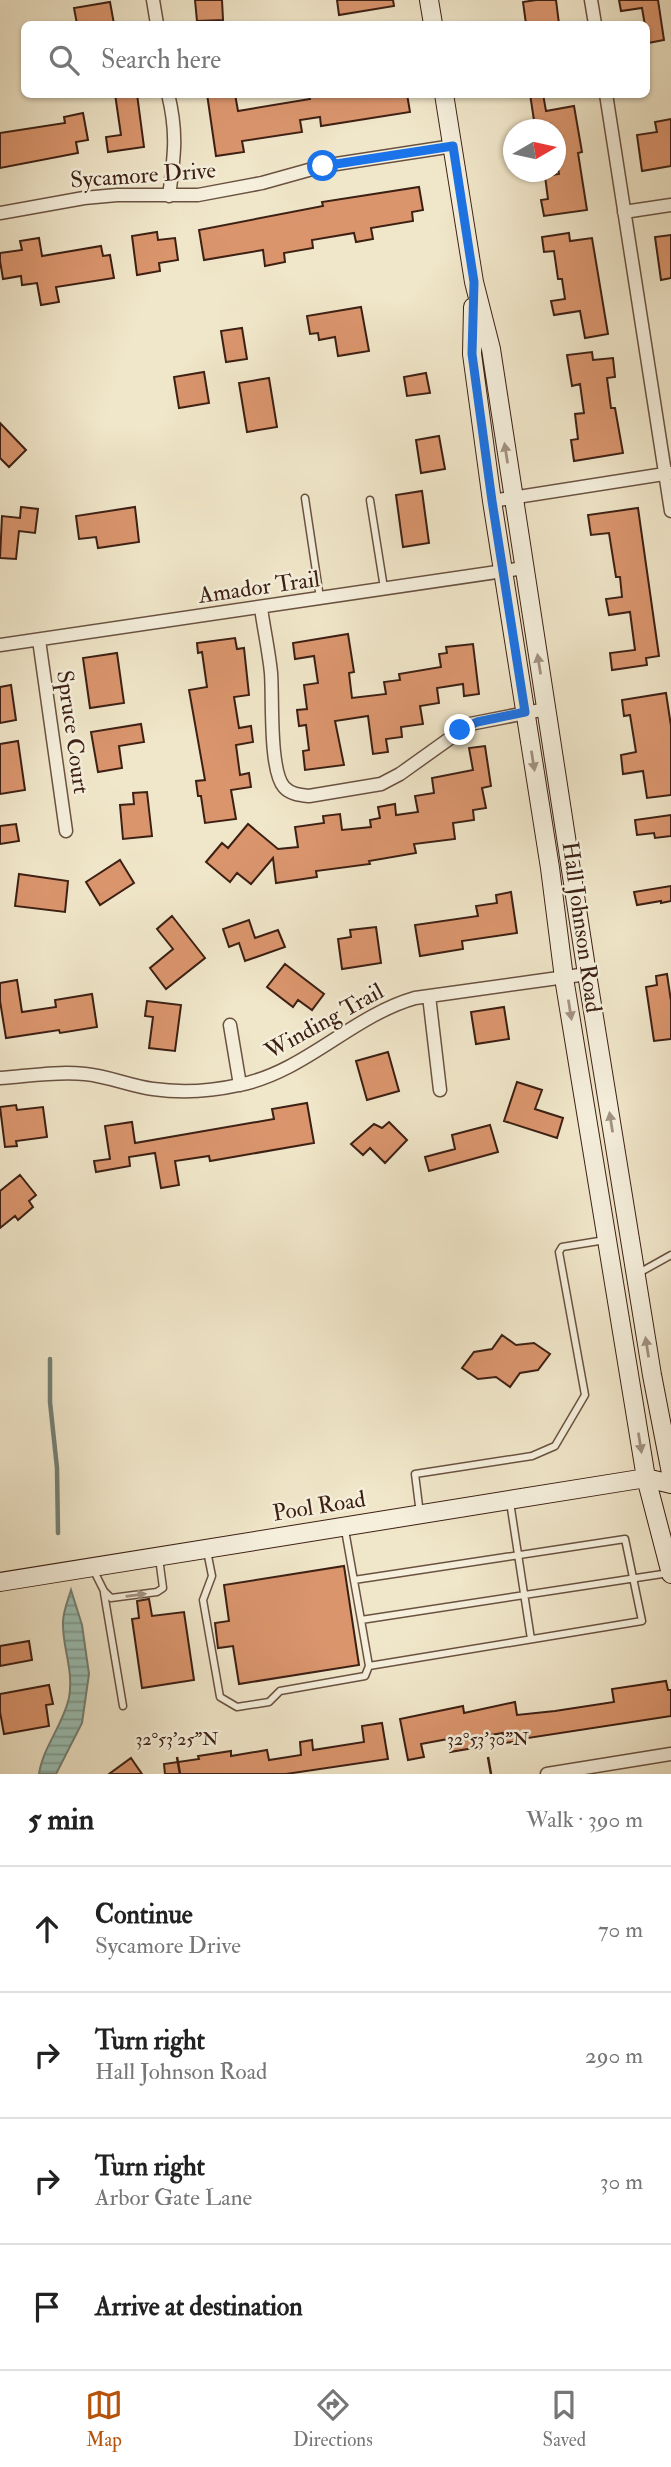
<!DOCTYPE html>
<html lang="en">
<head>
<meta charset="utf-8">
<style>
  :root { --surface:#fff; --page:#f2f2f2; --text:#222; --muted:#767676; --line:#e0e0e0; --accent:#b45309 }
  body { margin:0; font-family:"IM FELL Double Pica",serif; background:var(--page); color:var(--text) }
  .compass { position:absolute; left:503px; top:119px; width:63px; height:63px; border-radius:50%; background:var(--surface); box-shadow:0 2px 5px #0004; rotate:81deg }
  .stop { position:absolute; width:21px; height:21px; margin:-16px; border:5px solid #1a73e8; border-radius:50%; background:#fff }
  .stop.end { background:#1a73e8; border-color:#fff; box-shadow:0 2px 7px #0008 }
  .list { margin:0; padding:0; list-style:none }
  h2 { display:flex; justify-content:space-between; align-items:center; height:91px; margin:0; padding:0 28px; font-size:30px }
  h2 small { font-size:23px; font-weight:400; color:var(--muted) }
  .list li { display:grid; grid-template-columns:46px 1fr auto; gap:21px; align-items:center; box-sizing:border-box; height:126px; padding:0 28px; border-top:2px solid var(--line) }
  .list b { display:block; font-size:26px; white-space:nowrap }
  .list p { margin:0; font-size:23px; white-space:nowrap; color:var(--muted) }
  .list em { font-size:23px; font-style:normal; color:var(--muted) }
  .icon { flex:none; width:38px; height:38px; fill:none; stroke:currentColor; stroke-width:2; stroke-linecap:round; stroke-linejoin:round }
  .map { position:relative; flex:none; width:671px; height:1774px; overflow:hidden }
  .search { position:absolute; background:var(--surface); box-shadow:0 2px 5px #0004; left:21px; right:21px; top:21px; height:77px; display:flex; align-items:center; gap:18px; box-sizing:border-box; padding:0 24px; border-radius:10px; color:var(--muted); font-size:26px }
  .sheet { height:595px; background:var(--surface) }
  nav { display:flex; justify-content:space-around; align-items:center; box-sizing:border-box; height:98px; border-top:2px solid var(--line); background:var(--surface); font-size:19px; color:var(--muted) }
  nav a { display:grid; justify-items:center; gap:4px }
  nav .on { color:var(--accent) }
  .map>svg:first-child { display:block }
  .water { fill:url(#water-rules); stroke:#758075; stroke-width:2 }
  .lines { fill:none; stroke-linecap:round; stroke-linejoin:round }
  .stream { stroke:#758075; stroke-width:4.5 }
  .building { fill:#da956d; stroke:#3d2014; stroke-width:2 }
  .lane-casing { stroke:#6a5241; stroke-width:9 }
  .street-casing { stroke:#6a5241; stroke-width:15 }
  .secondary-casing { stroke:#3d2014; stroke-width:20 }
  .lane { stroke:#f5efdc; stroke-width:6 }
  .street { stroke:#f5efdc; stroke-width:12 }
  .secondary { stroke:#f5efdc; stroke-width:18 }
  .oneway { fill:#a29282 }
  .route { stroke:#1a73e8; stroke-width:9 }
  .ticks { fill:none; stroke:#3d2014; stroke-width:2.5 }
  .labels { text-anchor:middle; dominant-baseline:central; stroke-width:5; stroke-linejoin:round; paint-order:stroke }
  .street-label { font-size:23px; fill:#3d2014; stroke:#f5efdc }
  .ticks-label { font-size:18px; text-anchor:middle; fill:#3d2014; stroke:#f5efdc; stroke-width:5; stroke-linejoin:round; paint-order:stroke }
</style>
</head>
<body>
<div class="map">
<svg width="671" height="1774" viewBox="0 0 671 1774">
  <defs>
    <pattern id="water-rules" width="6" height="5" patternUnits="userSpaceOnUse" patternTransform="scale(1.75)"><rect width="6" height="5" fill="#9ac0b5"/><path d="M0 2.5h6" fill="none" stroke="#7f9c92"/></pattern>
  </defs>
  <rect width="100%" height="100%" fill="#f0e6c9"/>
  <filter id="stains"><feTurbulence type="fractalNoise" baseFrequency=".00286" numOctaves="4"/><feColorMatrix values="0 0 0 0 .2 0 0 0 0 .09 0 0 0 0 .02 0 0 0 .5 -.17"/></filter>
  <radialGradient id="worn" r=".72"><stop offset=".6" stop-color="#630" stop-opacity="0"/><stop offset="1" stop-color="#630" stop-opacity=".3"/></radialGradient>
  <!-- water -->
  <path class="water" d="M71,1590l11,35 7,49 -7,49 -26,51h-17c4,-27 24,-49 30,-76 5,-29 -7,-51 -6,-76 0,-10 5,-22 8,-32z"/>
  <g class="lines">
    <!-- stream -->
    <path class="stream" d="M50,1359v43l7,66 1,65"/>
  </g>
  <!-- building -->
  <path class="building" d="M195,0h27l1,20 -26,1z
    M337,0h56l1,6 -55,9z
    M536,0h20l3,24h-33l-3,-22z
    M619,0h39l6,40 -16,3 -6,-35 -21,3z
    M110,2l4,22h-37l-3,-16z
    M115,94h22l7,53 -36,5 -2,-15 15,-2z
    M207,94h28l3,17 72,-12 -1,-5h98l3,18 -89,14 -1,-9 -20,3 2,12 -60,9 2,11 -28,4z
    M530,94h13l3,17 28,-5 8,46 -4,1 9,57 -43,6 -3,-16 7,-1 -3,-23 14,-2 -3,-18v-26h-5l-1,-6 -15,3z
    M83,113l5,27 -12,2 2,11 -78,15v-35l65,-10 -1,-6z
    M671,119v47l-29,5 -5,-36 20,-3 -2,-10z
    M419,187l4,23 -11,2 1,9 -42,7 2,11 -17,3 -2,-9 -42,7 1,8 -29,5 1,9 -20,4 -2,-16 -59,10 -5,-30 124,-24 -1,-4z
    M157,232l1,8 17,-2 3,22 -19,3 1,8 -23,4 -5,-39z
    M569,233l1,8 22,-3 16,96 -23,4 -5,-27 -26,4 -3,-14 14,-2 -3,-20h-4l-4,-28 -10,1 -2,-15z
    M671,235v43l-10,2 -6,-43z
    M39,238l3,18 59,-10 2,10 7,-1 4,23 -58,9 3,15 -18,3 -4,-22 -15,2 -1,-9 -18,3 -3,-18v-8l22,-3 -2,-9z
    M361,307l8,44 -31,5 -3,-19 -16,3 -1,-7 -8,1 -3,-18z
    M242,328l5,31 -21,3 -5,-31z
    M592,352l1,8 20,-2 2,19 -8,1 4,30h4l8,45 -49,8 -3,-21 7,-1 -3,-25 9,-1 -4,-29 -8,2 -5,-31z
    M204,372l5,31 -30,5 -5,-31z
    M426,373l4,20 -23,3 -3,-19z
    M269,378l8,49 -30,5 -8,-49z
    M0,423l26,27 -17,17 -9,-9z
    M439,436l6,33 -24,4 -5,-33z
    M422,491l7,52 -26,4 -7,-52z
    M21,507l17,2 -3,24 -16,-2 -3,28 -16,-1 2,-42 18,2z
    M135,507l4,35 -41,6 -2,-11 -17,2 -3,-23z
    M638,508l21,148 -13,2 1,7 -35,5 -2,-17 25,-3 -5,-38 -21,3 -3,-16 16,-2 -2,-20h-4l-7,-44 -18,2 -3,-20z
    M348,634l6,38 -5,1 3,25 34,-4 -2,-12 16,-2 -1,-6 42,-7 -2,-13 8,-1 -1,-6 27,-3 6,50 -15,2 -1,-12 -26,4 2,15 -19,3 3,18 -22,3 1,10 -16,2 2,13 -15,2 -5,-38 -33,5 9,44 -39,5 -2,-19 6,-1 -3,-25 -7,1 -2,-16 10,-1 -3,-24 14,-2 -4,-27 -19,3 -2,-16z
    M235,638l2,11 7,-1 5,47 -15,2 5,31 12,-2 2,16 -17,3 4,30 9,-2 2,14 -20,3 5,29 -31,4 -4,-27h-3l-2,-15 9,-1 -16,-90 18,-3 -5,-35 -4,1 -1,-10z
    M117,653l7,50 -34,5 -7,-50z
    M11,685l5,35 -16,3v-36z
    M666,693l5,33v69l-24,3 -4,-27 -20,3 -2,-19 15,-3 -6,-37 -6,1 -2,-16z
    M141,724l3,18 -25,4 3,22 -24,4 -7,-40z
    M18,741l7,49 -25,4v-50z
    M485,746l6,40 -9,2 4,20 -13,2 1,10 -21,3 2,16 -41,5 2,9 -47,8 1,3 -54,7 1,6 -41,6 -3,-25 -22,26 -14,-11 -7,9 -24,-20 16,-19 6,5 20,-24 30,25 20,-2 -3,-20 29,-4 -1,-7 17,-2 2,16 29,-3 -1,-7 10,-2 -2,-11 17,-3 1,11 22,-3 -3,-16 19,-3 -2,-15 41,-8 -4,-22z
    M147,792l5,44 -29,3 -3,-34 14,-1 -1,-11z
    M671,815v21l-16,2 -1,-5 -17,2 -2,-15z
    M16,824l3,17 -19,3v-18z
    M120,860l14,23 -34,22 -14,-23z
    M19,874l49,7 -3,31 -50,-6z
    M671,886v15l-10,2v-2l-24,4 -3,-13z
    M511,892l6,41 -55,8 1,8 -43,7 -5,-31 63,-9 -2,-10 21,-3 -1,-8z
    M172,916l33,42 -39,31 -16,-21 23,-19 -16,-20z
    M249,920l6,18 23,-8 7,17 -40,14 -6,-18 -10,4 -6,-18z
    M376,927l5,36 -39,6 -4,-30 13,-2 -1,-7z
    M285,964l39,30 -12,16 -14,-10 -5,7 -26,-20z
    M667,974l4,27v38l-17,2 -8,-54 11,-2 -1,-9z
    M17,980l5,32 34,-5 -1,-7 37,-6 5,33 -37,6 -1,-3 -53,8 -6,-37v-18z
    M147,1001l34,4 -6,46 -26,-3 4,-31 -8,-1z
    M504,1007l5,32 -33,5 -5,-32z
    M388,1052l11,39 -32,9 -11,-39z
    M517,1082l25,8 -7,19 28,9 -6,20 -53,-17z
    M307,1103l7,40 -104,18 -1,-5 -34,5 4,24 -18,3 -6,-35 -26,4 1,9 -34,6 -2,-11 16,-2 -5,-33 27,-4 3,21 139,-24 -2,-10z
    M16,1105l1,5 26,-3 4,30 -31,4 1,5 -12,1 -5,-40z
    M389,1122l18,18 -22,23 -15,-15 -7,7 -12,-11 23,-20 8,4z
    M490,1125l8,27 -69,19 -4,-14 30,-8 -3,-14z
    M20,1175l16,20 -7,6 4,6 -15,13 -3,-4 -15,12v-37z
    M502,1335l14,10 18,-2 16,11 -12,16 -18,3 -10,14 -14,-10 -18,2 -16,-11 12,-16 18,-3z
    M344,1566l15,99 -120,19 -6,-38 -15,2 -3,-25 14,-2 -5,-36z
    M149,1599l3,17 32,-4 10,68 -52,8 -10,-69 7,-1 -2,-17z
    M29,1641l3,19 -32,6v-20z
    M666,1681l2,9h3v26l-150,23v2l-17,2 -1,-10 -25,4 2,10 -30,5 -2,-13 -27,5 3,13 -16,3 -8,-41 63,-13 1,7 51,-11 2,13 38,-4 59,-9 -2,-13z
    M49,1685l4,19 -7,1 3,21 -45,8 -4,-22v-18z
    M382,1723l6,36 -102,15h-121l-1,-10 35,-5 -1,-3 33,-5v5l36,-6 2,10 32,-5 -1,-13 12,-2 1,10 51,-8 -2,-16z
    M131,1758l11,16h-33z"/>
  <g class="lines">
    <defs>
      <path id="lane" d="M305,498l15,100
        M370,500l14,88
        M637,1274l34,-19
        M510,1502l21,137
        M420,1514l-5,-40 117,-18 23,-10 30,-51 -26,-143 3,-5 43,-7
        M345,1530l16,90 308,-47
        M207,1551l5,25 -9,24 17,97 17,10 32,-5 11,-11 85,-15 4,-10
        M93,1569l11,22 7,7 46,-6 6,-4 -4,-30
        M354,1580l271,-41 17,82 -273,45 -8,-46
        M104,1593l19,113"/>
      <path id="street" d="M153,0l4,24
        M591,0l4,24
        M168,94c10,40 6,63 1,102
        M606,94l65,417
        M624,212l47,-7
        M0,213l84,-15 33,-3h81l64,-12 61,-17 130,-20
        M492,501l179,-28
        M261,608c3,22 8,44 10,65 2,25 -2,97 13,114 6,7 16,8 25,9l72,-12 19,-10 70,-50 76,-15
        M39,640l27,191
        M0,645l524,-77
        M429,996l11,94
        M230,1025l10,60
        M0,1078c28,-2 57,-7 85,-4 23,2 45,12 68,15 28,4 59,2 86,-4 66,-13 113,-69 176,-87l172,-24
        M547,1774l124,-20"/>
      <path id="secondary" d="M429,0l4,24
        M444,94l30,188 17,67 96,625 65,401 19,98
        M473,307l-1,47 20,147 58,367 14,110 82,500 25,96
        M0,1582l646,-104 25,6"/>
    </defs>
    <!-- lane casing -->
    <use href="#lane" class="lane-casing"/>
    <!-- street casing -->
    <use href="#street" class="street-casing"/>
    <!-- secondary casing -->
    <use href="#secondary" class="secondary-casing"/>
    <!-- lane -->
    <use href="#lane" class="lane"/>
    <!-- street -->
    <use href="#street" class="street"/>
    <!-- secondary -->
    <use href="#secondary" class="secondary"/>
  </g>
  <!-- one-way arrows -->
  <defs><path id="oneway-solid" d="M-6-.8H1V-3.2L6.5 0L1 3.2V.8H-6Z" transform="scale(1.75)"/></defs>
  <g class="oneway">
    <use href="#oneway-solid" transform="translate(506 453) rotate(-99)"/>
    <use href="#oneway-solid" transform="translate(539 664) rotate(-99)"/>
    <use href="#oneway-solid" transform="translate(533 761) rotate(81)"/>
    <use href="#oneway-solid" transform="translate(570 1010) rotate(81)"/>
    <use href="#oneway-solid" transform="translate(611 1122) rotate(-99)"/>
    <use href="#oneway-solid" transform="translate(647 1347) rotate(-99)"/>
    <use href="#oneway-solid" transform="translate(640 1443) rotate(81)"/>
    <use href="#oneway-solid" transform="translate(136 1595) rotate(-7)"/>
  </g>
  <g class="lines">
    <!-- route -->
    <path class="route" d="M323,166l130,-20 21,136 -2,72 20,147 33,211 -48,10 -17,8"/>
  </g>
  <!-- ticks -->
  <path class="ticks" d="M177,1757l3,17M488,1757l3,17"/>
  <g class="labels">
    <!-- street labels -->
    <g class="street-label">
      <text transform="translate(143 175) rotate(-4)">Sycamore Drive</text>
      <text transform="translate(259 587) rotate(-8)">Amador Trail</text>
      <text transform="translate(73 732) rotate(82)">Spruce Court</text>
      <text transform="translate(582 927) rotate(82)">Hall Johnson Road</text>
      <text transform="translate(324 1021) rotate(-29)">Winding Trail</text>
      <text transform="translate(319 1506) rotate(-9)">Pool Road</text>
    </g>
  </g>
  <g class="ticks-label">
    <text x="177" y="1745">32°53'25"N</text>
    <text x="488" y="1745">32°53'30"N</text>
  </g>
  <rect width="100%" height="100%" filter="url(#stains)"/>
  <rect width="100%" height="100%" fill="url(#worn)"/>
</svg>
<svg class="compass" viewBox="-18 -18 36 36"><path d="M0-13l5 13h-10z" fill="#e53935"/><path d="M0 13l5-13h-10z" fill="#767676"/></svg>
<div class="stop" style="left:323px;top:166px"></div>
<div class="stop end" style="left:460px;top:730px"></div>
<div class="search"><svg class="icon" aria-label="search" viewBox="0 0 24 24"><circle cx="10" cy="10" r="6"/><path d="M15 15l6 6"/></svg>Search here</div>
</div>
<section class="sheet">
<h2>5 min<small>Walk · 390 m</small></h2>
<ul class="list">
<li><svg class="icon" aria-label="ahead" viewBox="0 0 24 24"><path d="M12 20V5M6 11l6-6 6 6"/></svg><div><b>Continue</b><p>Sycamore Drive</p></div><em>70 m</em></li>
<li><svg class="icon" aria-label="right" viewBox="0 0 24 24"><path d="M7 20v-9h11M14 6l5 5-5 5"/></svg><div><b>Turn right</b><p>Hall Johnson Road</p></div><em>290 m</em></li>
<li><svg class="icon" aria-label="right" viewBox="0 0 24 24"><path d="M7 20v-9h11M14 6l5 5-5 5"/></svg><div><b>Turn right</b><p>Arbor Gate Lane</p></div><em>30 m</em></li>
<li><svg class="icon" aria-label="arrive" viewBox="0 0 24 24"><path d="M6 21V4h12l-3 4 3 4H6"/></svg><div><b>Arrive at destination</b></div></li>
</ul>
</section>
<nav>
<a class="on"><svg class="icon" aria-label="map" viewBox="0 0 24 24"><path d="M3 6l6-2 6 2 6-2v14l-6 2-6-2-6 2zM9 4v14M15 6v14"/></svg>Map</a>
<a><svg class="icon" aria-label="directions" viewBox="0 0 24 24"><path d="M12 3l9 9-9 9-9-9zM9 14v-3h6M13 9l2 2-2 2"/></svg>Directions</a>
<a><svg class="icon" aria-label="saved" viewBox="0 0 24 24"><path d="M7 4h10v16l-5-4-5 4z"/></svg>Saved</a>
</nav>
</body>
</html>
